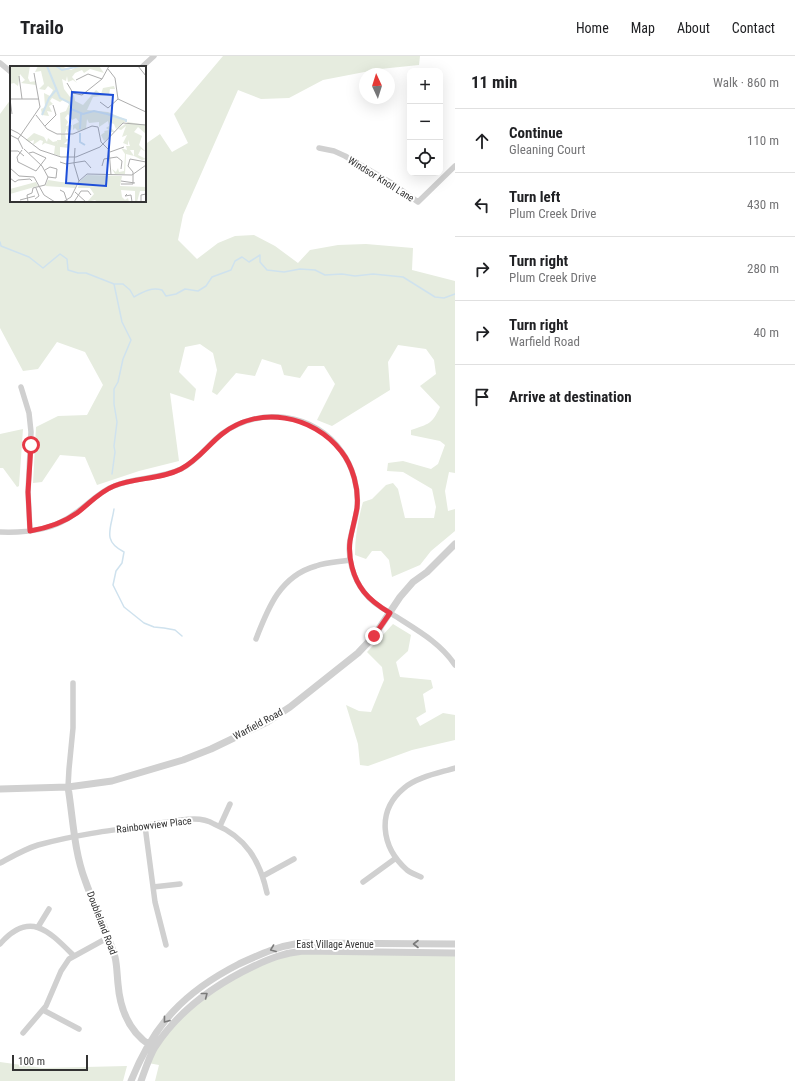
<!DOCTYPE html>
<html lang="en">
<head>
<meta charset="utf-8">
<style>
  :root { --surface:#fff; --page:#f6f6f6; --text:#202124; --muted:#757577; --line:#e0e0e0 }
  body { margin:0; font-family:"Roboto Condensed",sans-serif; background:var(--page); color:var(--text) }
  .controls { position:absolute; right:12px; top:12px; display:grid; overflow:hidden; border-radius:8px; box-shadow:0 4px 16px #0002 }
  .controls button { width:36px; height:36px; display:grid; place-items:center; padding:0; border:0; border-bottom:1px solid var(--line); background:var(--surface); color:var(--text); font:20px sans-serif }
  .compass { position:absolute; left:359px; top:12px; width:36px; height:36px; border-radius:50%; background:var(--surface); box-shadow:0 4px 16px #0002; rotate:356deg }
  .scale { position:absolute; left:12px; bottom:10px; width:76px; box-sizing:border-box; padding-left:4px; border:2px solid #333; border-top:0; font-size:11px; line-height:14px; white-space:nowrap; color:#333; -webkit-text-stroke:3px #fff; paint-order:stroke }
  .stop { position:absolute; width:12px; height:12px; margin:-9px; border:3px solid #e63946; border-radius:50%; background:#fff }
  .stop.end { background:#e63946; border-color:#fff; box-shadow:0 1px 4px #0008 }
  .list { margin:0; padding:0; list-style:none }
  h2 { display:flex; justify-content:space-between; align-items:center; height:52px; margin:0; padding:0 16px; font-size:17px }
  h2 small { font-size:13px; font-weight:400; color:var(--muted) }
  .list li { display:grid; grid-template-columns:26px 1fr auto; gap:12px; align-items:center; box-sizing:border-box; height:64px; padding:0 16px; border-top:1px solid var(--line) }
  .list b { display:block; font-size:15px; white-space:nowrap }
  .list p { margin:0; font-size:13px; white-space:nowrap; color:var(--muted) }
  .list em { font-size:13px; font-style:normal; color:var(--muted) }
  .icon { flex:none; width:22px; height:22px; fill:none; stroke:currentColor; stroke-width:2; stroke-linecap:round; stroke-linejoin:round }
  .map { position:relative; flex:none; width:455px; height:1025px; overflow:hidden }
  header { display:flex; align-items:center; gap:24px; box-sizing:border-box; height:56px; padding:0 20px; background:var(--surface); border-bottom:1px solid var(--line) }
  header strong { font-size:19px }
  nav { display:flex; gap:22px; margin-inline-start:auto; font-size:14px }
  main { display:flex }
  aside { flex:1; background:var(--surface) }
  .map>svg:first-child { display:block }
  .green { fill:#e6ecdf }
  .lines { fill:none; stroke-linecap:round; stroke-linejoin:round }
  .stream { stroke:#cfe2ee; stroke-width:1.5 }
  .minor { stroke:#d0d0d0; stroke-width:5.5 }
  .tertiary { stroke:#d0d0d0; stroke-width:7 }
  .oneway { stroke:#7a7a7a }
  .route { stroke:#e63946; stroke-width:5 }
  .labels { text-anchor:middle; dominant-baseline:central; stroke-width:4; stroke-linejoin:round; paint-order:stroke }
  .street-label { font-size:10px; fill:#333; stroke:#fff }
  .inset-river { fill:none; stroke:#cfe2ee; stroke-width:2 }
  .inset-road { fill:none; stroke:#adadad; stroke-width:1 }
  .view { fill:#1d4ed8; fill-opacity:0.15; stroke:#1d4ed8; stroke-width:2 }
  .inset-edge { fill:none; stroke:#333; stroke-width:2 }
</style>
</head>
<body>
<header>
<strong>Trailo</strong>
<nav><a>Home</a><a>Map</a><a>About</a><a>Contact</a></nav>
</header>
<main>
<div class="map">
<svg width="455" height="1025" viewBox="0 0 455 1025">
  <rect width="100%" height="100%" fill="#fff"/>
  <!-- green -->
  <path class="green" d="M223,0h197l-1,9 -39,4 -57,11 -34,18 -28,1 -23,-9 -55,125 -5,25 19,19 21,-16 17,-7 19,-1 21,11 23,17 12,-13 28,-5 28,-1 47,4 -1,22 43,11v192l-6,-1 -4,19 3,20 7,-2v22l-24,20 -11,14 -28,12 -3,-17 -8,-9h-9l-6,8 -11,-4c0,-18 3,-36 8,-53l9,-3 14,-14 7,-2 5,6 7,29h29l2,-11 -4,-18 -29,-17 -16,-1 1,-8 15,-2 28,8 7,-5 7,-19 -5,-4 -29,-6v-5c18,-6 21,-6 29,-23l-20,-21 16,-12 -2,-14 -8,-11 -28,-4 -10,17 2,28 -58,36 -15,-6 18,-36 -11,-18h-16l-8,12 -16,-3 -3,-10 -19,-6 -7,17 -19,-3 -19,22 -5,-3 5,-22 -4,-17 -13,-9 -15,3 -6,25 17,17 -2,12 -24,-8 9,68 -40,10 -42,14 -12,-28 -25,-2 -18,27 -9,1 3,-56 22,-11 29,-1 16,-30 -18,-33 -28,-10 -19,27 -15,2 -23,-43v-214l11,-15v102h134v-53l2,-5 13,-9 12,18 16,-9 -14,-29z
    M23,373l-4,57 -2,1 -14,-19h-3v-34z
    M393,568l18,11 -3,16 -12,11 4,15 31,3 2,8 -10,6 3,18 -10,6 4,8 23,-13 12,2v25l-43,10 -44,16 -8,-1 -2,-21 -12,-39 13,6 12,1 13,-32 -2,-13 -15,-15z
    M288,896l167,1v128h-300l4,-16 -11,-2 19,-32 44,-41z
    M0,1006l43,6 84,-2 -4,15h-123z"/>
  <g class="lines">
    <!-- stream -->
    <path class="stream" d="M0,186l1,4 28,11 14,11 17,-14 7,5 1,11 10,3h8l28,11h9l7,6 4,7c9,-5 17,-10 28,-7l4,6 10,-2 9,-5 13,2 8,-5 6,-9 19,-7 4,-9 7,-4 7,5 11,-7v7l7,8 17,2 16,-3 15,1 10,5 17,-1 13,2 18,-2 30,3 32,20 9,1 11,-4
      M112,418l3,-22 -1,-6 3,-24 -3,-18v-15l4,-7 5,-23 8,-19 -9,-18 -8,-38
      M114,453c-3,20 -12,32 10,43l-2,11 -6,8 -3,14 11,22 20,16 10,4 10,1 11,2 7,6"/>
    <!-- minor -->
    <path class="minor" d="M0,7l11,9
      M142,11l12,-11
      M319,92l15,3 11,5 48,28 25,18 37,-36
      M21,331l8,26 2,19 -3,60 2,39
      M0,476c28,1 55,-2 77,-20 13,-9 23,-21 37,-26 22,-9 46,-7 67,-17 17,-8 27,-25 42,-36 37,-27 93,-20 119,19 11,15 17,37 15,56 -1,10 -5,21 -7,32 -3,17 3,38 14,52 7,10 18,16 28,22 23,15 48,28 63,51
      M256,583c12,-31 24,-63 60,-73 11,-4 22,-4 34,-6
      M68,731l1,-18 4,-41v-45
      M145,770l10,76 11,43
      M220,770l10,-22
      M0,807c13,-7 25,-14 38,-18 36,-10 74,-15 111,-20 14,-2 30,-6 45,-6 6,0 15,2 20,5 32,13 46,37 53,69
      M263,820l31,-17
      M421,821c-5,-2 -10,-4 -14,-7 -26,-23 -31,-59 -3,-82 13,-11 35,-15 51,-20
      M363,826l33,-24
      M153,831l27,-3
      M38,871l11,-18
      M0,888c30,-34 49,-13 74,12
      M43,954l36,19
      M23,977l23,-27 15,-35 8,-12 40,-22"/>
    <!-- tertiary -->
    <path class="tertiary" d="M68,731c5,31 6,64 17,93 9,26 22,50 30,77 2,8 2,18 3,27 2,25 11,48 33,62
      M0,733l68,-2 44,-6 71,-21 28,-11 56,-27 23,-15 68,-54 16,-17 26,-39 13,-15 14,-10 28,-28
      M131,1025c23,-57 53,-89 108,-117 22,-10 36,-17 61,-21l155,1
      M141,1025c4,-11 8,-24 14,-34 24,-37 59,-62 99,-81 17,-8 30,-13 49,-15l152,2"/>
  </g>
  <!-- one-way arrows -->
  <defs><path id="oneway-chevron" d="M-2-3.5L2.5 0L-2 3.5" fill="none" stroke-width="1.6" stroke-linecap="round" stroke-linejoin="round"/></defs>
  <g class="oneway">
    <use href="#oneway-chevron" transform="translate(416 888) rotate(180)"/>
    <use href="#oneway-chevron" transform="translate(273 893) rotate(159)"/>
    <use href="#oneway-chevron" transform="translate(205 939) rotate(-38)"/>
    <use href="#oneway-chevron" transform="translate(166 964) rotate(128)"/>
  </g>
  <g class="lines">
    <!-- route -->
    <path class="route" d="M31,389l-3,47 2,39c17,-3 33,-8 47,-18 12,-9 22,-21 37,-27 21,-9 46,-6 67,-17 17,-9 27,-24 41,-35 37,-29 91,-19 119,17 12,15 18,38 16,57 -2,11 -5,22 -7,33 -2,17 3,37 14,51 7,9 16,15 26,21l-16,23"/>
  </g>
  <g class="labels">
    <!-- street labels -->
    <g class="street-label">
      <text transform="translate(381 123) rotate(32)">Windsor Knoll Lane</text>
      <text transform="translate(258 668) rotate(-28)">Warfield Road</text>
      <text transform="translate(154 769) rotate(-7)">Rainbowview Place</text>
      <text transform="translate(102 867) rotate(69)">Doubleland Road</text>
      <text x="335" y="888">East Village Avenue</text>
    </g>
  </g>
  <!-- overview -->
  <g transform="translate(10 10)">
    <rect width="136" height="136" fill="#fff"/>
    <path d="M2,0h18l-2,12 2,4 6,-1v4l-15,-2 4,-3 -5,-6 -2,12 -4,-3 -4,1v4v-18zM28,0h23l10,4 8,-4h20l5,7 -14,-4 -6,4 -2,-3 -7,3 -3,4 5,6 -4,-3 -5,2 -1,-6 -1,5 -4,-2 2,10 6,8 4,-2 1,6 8,4 13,-15 5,4 2,-6 11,-2 1,3h-5l-1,6 -16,2 -6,13 21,2 19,8 -11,9 -2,-5 -3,-1v5l4,4h-5l-1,3h3l-8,6 -3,-6 4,-3 3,4 -4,-5 5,-1 -3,-2 3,-2 -1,-5 -9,6v-5l-10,1 -2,-4 -1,10 -8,2 -3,-3 -2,2v-5l6,-3 -3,-4 -4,2 -4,-6 -3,4 3,4 -2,4 6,-1 -1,5 -2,-1 -2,4v-5l-2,5h-4l-1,-20 6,-2 3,-7 -5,-5 -4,3 -8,-4 -2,3 3,3 -4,2 3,6 -5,-1 2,5 -7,-1 -1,-6 4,-2 -1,-14 6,3 3,-6 -5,-4 -3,4 -6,-1 5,-5 -3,-13 -6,1zM118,56l18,3v9l-8,-7 -4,5 8,4 -3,9 7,7 -5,-3 -3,6 8,4 -4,1 -8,-4v-6h-4l4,6 -8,-2 -1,20h-10l-3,-5 4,3 2,-4 1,4 5,-1 1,-17 -4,-6 6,2 -1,-4h4l-2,-6v5l-5,-2 4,-8 -5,2 4,-11 -5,4 -3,-1zM24,67l10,4 3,5 1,-4 5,4 4,-1 1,5 -1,-6h4v-6h4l1,5h3l-5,5h4l1,4 -9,-1v9l-6,-2 1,-8 -10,-3 -3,2 1,-4 -3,-1 -7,5 1,-5 -5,2 -3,-2zM77,109l35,1 -2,10 26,1v4h-6l-3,11h-2v-11l-14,-1 1,7 3,3 3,-2 1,4h-31l-3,-2 -8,2 7,-8 -4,-6h-12l1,-6zM38,114l13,2 16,1 -2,5 -30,-2zM26,116l2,4 -28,8v-5z" fill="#e6ecdf"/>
    <path class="inset-river" d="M37,0l13,32 10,5 1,6 12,5 11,-3 13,3 19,6v2M46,0l6,4 18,-4M32,49l7,-17 8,-9M70,63l1,-16M70,67v9l5,3"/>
    <path class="inset-road" d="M128,0l8,10M98,3l7,9 3,21 28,13M9,10l3,23M66,14l12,-6 14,5M57,17l6,10 9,2 20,-16 7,-13M0,33h29M0,33l2,15M90,36l8,6 10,-9M26,49l11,14 10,5h16l19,-8 6,1 3,15 8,8 2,25M35,60l11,-11 -3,-10M0,63l8,4 22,17 21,7h15l24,-10 23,-24 23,2M0,69l8,4 5,10M8,73l22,-32 -6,-34M65,82l-1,16 5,17M14,83l18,17 6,11 -3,8 -12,3 -1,5 -5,2 1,7M12,84l-5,7 1,5 18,9 10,-13 -13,-6 -4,1M0,85h8l6,5M100,86l14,-5M50,96l6,2 19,-3 6,7M92,100l2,-7 13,-2 5,4 -1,8M0,102l9,8 15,1 10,18 11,7M35,104l5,-3 7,2 -1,9 -8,-1M0,112l5,4 3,-2 12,-1 2,2 -2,-2M111,115l14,2M111,118h12v-12l-5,-6 2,-7 16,3M50,124l4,2 3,9M65,126l11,10M117,128l-2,2 6,-1 1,7M25,133l4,-3 -3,-8M10,134l15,-4M53,136l8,-5 8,-16 8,-7 45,1 14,-10M64,136l7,-11h7l3,4M131,136v-7l5,-1"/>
    <path class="view" d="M62,26l41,3 -7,91 -40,-3z"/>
    <rect width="136" height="136" class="inset-edge"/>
  </g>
</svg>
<div class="controls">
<button>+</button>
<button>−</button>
<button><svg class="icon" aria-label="locate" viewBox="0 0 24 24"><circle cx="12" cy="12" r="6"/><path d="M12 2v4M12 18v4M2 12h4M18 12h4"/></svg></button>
</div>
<svg class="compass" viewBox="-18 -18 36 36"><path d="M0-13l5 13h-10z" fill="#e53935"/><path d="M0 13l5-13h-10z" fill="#757577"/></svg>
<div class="scale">100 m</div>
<div class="stop" style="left:31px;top:389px"></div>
<div class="stop end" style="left:374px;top:580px"></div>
</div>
<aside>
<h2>11 min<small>Walk · 860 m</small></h2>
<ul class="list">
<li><svg class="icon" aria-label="ahead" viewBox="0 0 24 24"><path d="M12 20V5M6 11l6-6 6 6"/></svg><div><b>Continue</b><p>Gleaning Court</p></div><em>110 m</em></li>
<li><svg class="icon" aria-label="left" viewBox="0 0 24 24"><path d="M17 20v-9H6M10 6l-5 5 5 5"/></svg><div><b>Turn left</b><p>Plum Creek Drive</p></div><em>430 m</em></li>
<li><svg class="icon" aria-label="right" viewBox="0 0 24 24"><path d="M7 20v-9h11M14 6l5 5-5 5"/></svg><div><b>Turn right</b><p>Plum Creek Drive</p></div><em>280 m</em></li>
<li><svg class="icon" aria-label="right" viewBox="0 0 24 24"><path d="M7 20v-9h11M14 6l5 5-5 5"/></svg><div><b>Turn right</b><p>Warfield Road</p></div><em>40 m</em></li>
<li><svg class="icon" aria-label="arrive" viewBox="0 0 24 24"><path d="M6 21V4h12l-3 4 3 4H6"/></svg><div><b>Arrive at destination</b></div></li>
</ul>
</aside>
</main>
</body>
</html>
